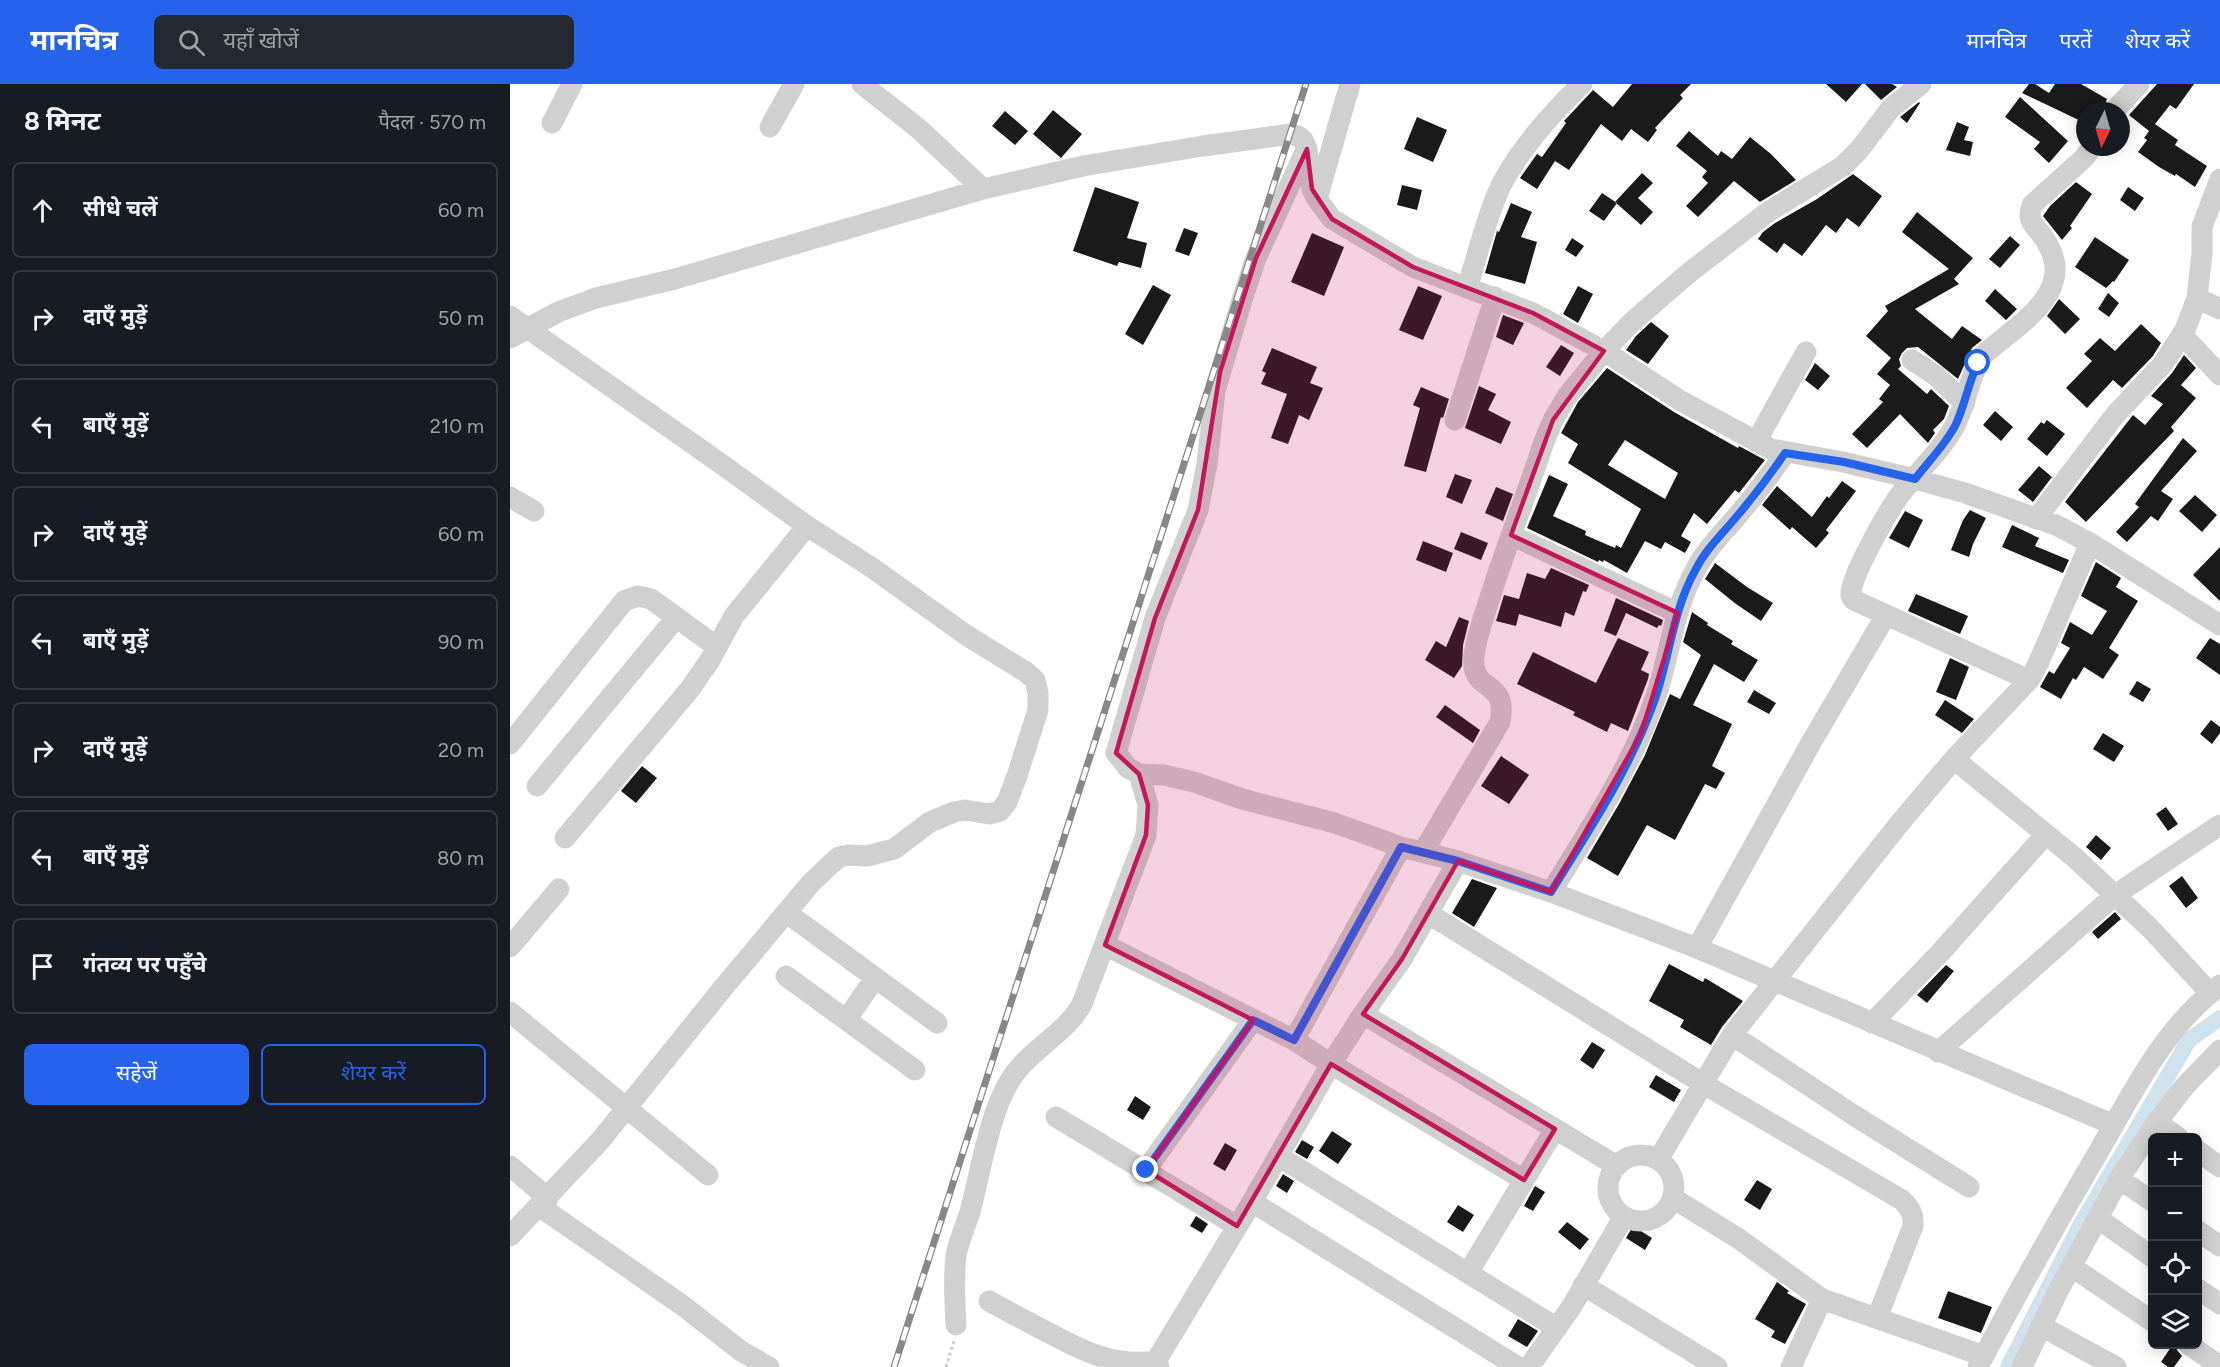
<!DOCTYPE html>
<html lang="hi">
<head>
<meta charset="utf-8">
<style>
  :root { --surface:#171b24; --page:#242831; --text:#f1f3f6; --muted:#9ea1a6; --line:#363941; --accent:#2563eb }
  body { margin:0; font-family:Figtree,"Noto Sans Devanagari",sans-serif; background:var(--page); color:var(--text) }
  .controls { position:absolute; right:18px; bottom:18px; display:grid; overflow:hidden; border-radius:9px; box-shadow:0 3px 15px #0003 }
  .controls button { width:54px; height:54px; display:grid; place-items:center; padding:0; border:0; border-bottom:2px solid var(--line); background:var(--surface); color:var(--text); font:30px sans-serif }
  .compass { position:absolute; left:1566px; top:18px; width:54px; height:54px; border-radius:50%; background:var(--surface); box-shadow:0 3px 15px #0003; rotate:185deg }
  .stop { position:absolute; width:18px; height:18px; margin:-14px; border:4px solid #2563eb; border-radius:50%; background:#fff }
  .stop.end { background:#2563eb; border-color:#fff; box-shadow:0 2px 6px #0008 }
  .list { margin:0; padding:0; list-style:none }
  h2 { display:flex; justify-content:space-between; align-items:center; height:78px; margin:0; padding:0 24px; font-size:26px }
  h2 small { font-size:20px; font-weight:400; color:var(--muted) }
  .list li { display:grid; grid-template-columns:39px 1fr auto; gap:18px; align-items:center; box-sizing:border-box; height:96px; margin:0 12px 12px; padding:0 12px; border:2px solid var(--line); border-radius:9px }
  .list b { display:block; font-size:22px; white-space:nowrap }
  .list em { font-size:20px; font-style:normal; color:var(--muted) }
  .actions { display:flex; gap:12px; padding:18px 24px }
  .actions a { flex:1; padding:14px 0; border:2px solid var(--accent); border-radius:9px; text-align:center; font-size:21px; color:var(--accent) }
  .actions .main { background:var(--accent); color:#fff }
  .icon { flex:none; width:33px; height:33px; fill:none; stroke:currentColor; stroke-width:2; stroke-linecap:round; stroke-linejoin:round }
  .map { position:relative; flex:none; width:1710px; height:1283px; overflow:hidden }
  header { display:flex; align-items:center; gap:36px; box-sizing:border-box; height:84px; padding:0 30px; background:var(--accent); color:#fff }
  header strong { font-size:28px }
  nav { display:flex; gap:33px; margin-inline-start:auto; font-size:21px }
  .search { width:420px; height:54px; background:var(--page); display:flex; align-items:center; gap:15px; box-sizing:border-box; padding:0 21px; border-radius:9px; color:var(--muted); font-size:22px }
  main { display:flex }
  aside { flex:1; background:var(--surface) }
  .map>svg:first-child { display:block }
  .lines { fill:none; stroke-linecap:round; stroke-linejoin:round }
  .canal { stroke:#cfe2ee; stroke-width:16 }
  .building { fill:#1a1a1a; fill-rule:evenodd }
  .path { stroke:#cdcdcd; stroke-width:3; stroke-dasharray:3 3; stroke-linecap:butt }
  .minor { stroke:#d0d0d0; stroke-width:21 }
  .rail-casing { stroke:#888; stroke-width:7 }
  .rail { stroke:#fff; stroke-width:4.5; stroke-dasharray:14; stroke-linecap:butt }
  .route { stroke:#2563eb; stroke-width:8 }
  .marked { fill:#c2185b; fill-opacity:0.2; stroke:#c2185b; stroke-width:4.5; stroke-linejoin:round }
</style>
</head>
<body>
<header>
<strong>मानचित्र</strong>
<div class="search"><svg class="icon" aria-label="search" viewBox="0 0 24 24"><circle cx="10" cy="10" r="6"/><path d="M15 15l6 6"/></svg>यहाँ खोजें</div>
<nav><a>मानचित्र</a><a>परतें</a><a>शेयर करें</a></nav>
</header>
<main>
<aside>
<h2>8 मिनट<small>पैदल · 570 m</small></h2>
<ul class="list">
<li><svg class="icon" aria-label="ahead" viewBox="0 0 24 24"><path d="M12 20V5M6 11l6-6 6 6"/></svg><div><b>सीधे चलें</b></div><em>60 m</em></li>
<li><svg class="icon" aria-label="right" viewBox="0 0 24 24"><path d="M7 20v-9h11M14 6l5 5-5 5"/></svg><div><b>दाएँ मुड़ें</b></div><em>50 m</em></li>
<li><svg class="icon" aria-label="left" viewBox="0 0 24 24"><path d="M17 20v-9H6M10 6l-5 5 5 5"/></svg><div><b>बाएँ मुड़ें</b></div><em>210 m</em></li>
<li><svg class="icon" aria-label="right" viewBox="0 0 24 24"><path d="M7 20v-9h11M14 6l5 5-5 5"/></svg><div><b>दाएँ मुड़ें</b></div><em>60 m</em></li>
<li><svg class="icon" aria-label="left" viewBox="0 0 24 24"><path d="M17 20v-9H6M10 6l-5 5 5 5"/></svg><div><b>बाएँ मुड़ें</b></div><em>90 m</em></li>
<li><svg class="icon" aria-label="right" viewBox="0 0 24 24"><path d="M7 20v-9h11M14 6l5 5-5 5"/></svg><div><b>दाएँ मुड़ें</b></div><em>20 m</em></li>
<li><svg class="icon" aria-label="left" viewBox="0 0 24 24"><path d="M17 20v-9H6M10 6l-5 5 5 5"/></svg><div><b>बाएँ मुड़ें</b></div><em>80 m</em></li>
<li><svg class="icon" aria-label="arrive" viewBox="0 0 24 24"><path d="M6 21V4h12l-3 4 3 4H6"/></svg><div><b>गंतव्य पर पहुँचे</b></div></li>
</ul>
<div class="actions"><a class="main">सहेजें</a><a>शेयर करें</a></div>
</aside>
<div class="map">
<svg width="1710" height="1283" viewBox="0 0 1710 1283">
  <rect width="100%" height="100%" fill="#fff"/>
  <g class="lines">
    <!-- canal -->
    <path class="canal" d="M1498,1283l73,-143 108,-184 31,-22"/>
  </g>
  <!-- building -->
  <path class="building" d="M1122,0h59l-11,11 3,3 -28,30 2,2 -9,12 -17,-13 -9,12 -21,-17 -32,46 -14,-9 -18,28 -17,-11 17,-24 5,3 24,-34 -2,-2 29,-31 20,17z
    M1316,0h36l-16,18z
    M1355,0h27l5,3 -16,13z
    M1519,0h6l14,9 6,-9h26l26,15 -5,12h-17v12l-63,-30z
    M1647,0h37l-18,25 -6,-4 -15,19 23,16 -3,5 32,21 -12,21 -19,-13 -1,2 -16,-9 -21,-15 9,-12 -3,-2 5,-7 -20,-16z
    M1510,13l48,44 -19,22 -15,-14 6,-7 -35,-25z
    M1409,18l1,1 -13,20 -7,-6z
    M543,26l29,24 -21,24 -28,-24z
    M495,27l23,20 -13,14 -23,-19z
    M907,33l30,13 -14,32 -29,-13z
    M1447,38l12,5 -5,13 9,2 -3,14 -24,-6z
    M1179,47l29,25 3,-5 11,8 18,-22 21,17 25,26 -36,22 -26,-21 -36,36 -12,-11 22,-23 -6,-6 5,-6 -31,-25z
    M1132,89l11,10 -15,15 15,14 -12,13 -26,-23z
    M1343,90l29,22 -23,31 -12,-9 -11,15 -10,-8 -24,31 -18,-13 -7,10 -19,-14 5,-7 12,-9 42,-24z
    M1566,98l16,12 -22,32 2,2 -10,12 -19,-24 7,-10z
    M892,101l20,5 -5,20 -20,-5z
    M585,103l44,15 -12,36 20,5 -6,25 -22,-6 -2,4 -44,-15z
    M1618,103l16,11 -9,13 -15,-11z
    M1092,109l15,10 -13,18 -15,-10z
    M1001,119l21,9 -11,25 16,5 -12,42 -40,-11 12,-42 2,1z
    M1407,128l56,46 -19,21 5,5 -44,25 37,30 10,-13 20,14 -10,8 -14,31 -40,-32 -11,1 -5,5 -3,6 2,7 -3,3 29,25 4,-5 18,17 -5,13 -11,11 2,3 -7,10 -28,-29 -33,34 -15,-14 31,-32 -4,-3 11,-14 -13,-11 14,-16 -25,-22 22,-25 -3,-5 64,-37 -47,-37z
    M674,144l14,5 -9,23 -14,-5z
    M802,149l32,14 -20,49 -33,-14z
    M1500,152l10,9 -20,23 -11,-9z
    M1585,153l34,23 -15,22 -1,-1 -7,7 -31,-21z
    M1062,154l12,8 -8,11 -11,-7z
    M643,201l18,10 -28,50 -18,-11z
    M908,202l24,10 -19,44 -24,-10z
    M1068,202l15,8 -15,29 -15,-9z
    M1485,205l22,20 -11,11 -21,-19z
    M1598,209l11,10 -10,14 -11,-8z
    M1549,215l21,20 -15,15 -18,-18z
    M993,231l21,8 -11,22 -17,-8z
    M1141,238l18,14 -21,28 -22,-14 10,-14z
    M1631,240l20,19 -8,13 -31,32 -9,-8 -26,28 -21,-20 26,-27 -8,-7 16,-16 15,13z
    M1051,261l13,8 -14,23 -14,-9z
    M762,264l45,19 -7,16 13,5 -14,32 -10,-5 -11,29 -17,-6 16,-44 -26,-10 5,-11 -4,-2z
    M1674,271l12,13 -15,17 15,13 -25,29 3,4 -88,91 -21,-20 68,-87 12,10 18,-21 -12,-8 21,-23z
    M1305,279l15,13 -12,14 -13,-10z
    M1097,284l67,44 64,36 1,-2 26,14 -26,33 -4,-3 -28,34 -13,-11 -13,23 10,6 -6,11 -20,-11 -4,7 -16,-8 -18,32 -23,-13 -1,2 -4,-2 -1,2 -71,-34 22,-53 19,9 -15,32 33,15 -1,4 30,13 1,-3 5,3 20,-39 -73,-46 10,-19 -17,-11 17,-31zM1115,356l53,33 -13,26 -57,-34z
    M969,302l17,8 -8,16 23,12 -10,22 -36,-16z
    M911,303l28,12 -6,19 -2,-1 -15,55 -22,-6 16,-58 -7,-3z
    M1485,327l18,16 -12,14 -18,-16z
    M1537,336l18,14 -18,22 -20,-17 14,-17 3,2z
    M1673,354l14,13 -36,40 12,8 -15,22 -7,-5 -24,26 -11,-10 23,-25 -4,-3z
    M1529,382l13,11 -19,25 -15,-12z
    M945,390l17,6 -10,24 -16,-7z
    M1332,397l14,10 -30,39 3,3 -13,15 -24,-21 -2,3 -28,-25 15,-19 35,31 15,-21 2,2z
    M986,403l17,7 -10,27 -18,-8z
    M1685,411l22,20 -15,17 -23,-21z
    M1460,426l16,8 -13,26 -4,13 -18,-7 12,-30z
    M1395,427l18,9 -14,28 -20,-10z
    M1502,441l27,13 -4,8 34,14 -6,13 -61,-26z
    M951,448l27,11 -7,17 -27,-11z
    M913,457l30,12 -7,19 -30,-12z
    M1710,463v54l-27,-26z
    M1586,478l25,16 -5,9 22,14 -29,47 10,7 -16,24 -19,-12 -8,13 -3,-2 -12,21 -21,-12 9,-16 5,3 16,-26 -9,-5 9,-21 22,13 15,-24 -26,-15z
    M1205,479l32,24 26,16 -12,18 -25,-17 -31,-25z
    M1041,484l38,17 -3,7 -3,-1 -9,25 -9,-4 -4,15 -42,-13 -3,12 -20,-5 8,-26 15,4 8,-26 18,6z
    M1406,510l52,22 -8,18 -52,-23z
    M1106,514l47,22 -2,6 -2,-1 -2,3 -31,-15 -10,23 -12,-5z
    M1182,528l16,11 -1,2 26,16 -2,3 27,16 -14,22 -30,-18 -21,41 39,19 -20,42 13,7 -9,16 -11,-5 -30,56 -28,-15 -29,51 -31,-18 32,-54 26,-49 25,-61 10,5 21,-44 -18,-13z
    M949,533l10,4 -6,24 -1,21 -8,12 -29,-18 11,-19 10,6z
    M1108,554l31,14 -8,18 8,4 -1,5 -20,52 -17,-8 -4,9 -34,-17 2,-3 -58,-28 16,-32 63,31z
    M1700,554l10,6v31l-24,-17z
    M1440,574l19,9 -13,33 -20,-8z
    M1627,597l14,8 -8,13 -14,-8z
    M1244,606l22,13 -7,11 -22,-12z
    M1435,616l29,19 -12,14 -27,-18z
    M935,621l35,25 -7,13 -37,-26z
    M1701,636l9,7v6l-8,11 -12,-10z
    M1593,649l21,13 -10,16 -21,-13z
    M991,672l28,19 -20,29 -28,-18z
    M132,682l15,12 -21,25 -15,-12z
    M1656,723l12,17 -10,7 -12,-17z
    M1586,751l15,13 -10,12 -15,-13z
    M1672,792l16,22 -12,10 -17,-22z
    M962,795l25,9 -23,39 -22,-14z
    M1605,828l6,7 -23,20 -6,-7z
    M1159,880l34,18 2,-4 38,23 -21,26 -11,18 -31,-18 4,-7 -35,-19z
    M1436,881l8,6 -27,32 -10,-8z
    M1082,958l13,8 -12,19 -13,-9z
    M1146,991l25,15 -7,12 -25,-15z
    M625,1012l16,11 -8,13 -16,-10z
    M822,1047l20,13 -14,20 -19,-13z
    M792,1056l12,7 -7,12 -12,-7z
    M715,1059l12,7 -12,21 -12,-7z
    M773,1090l11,7 -7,12 -11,-7z
    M1247,1096l15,9 -12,21 -16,-10z
    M1025,1102l10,6 -12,19 -9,-5z
    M948,1121l16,10 -11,17 -16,-10z
    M686,1132l12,8 -6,9 -12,-7z
    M1057,1138l22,17 -9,11 -22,-18z
    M1123,1142l19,12 -7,12 -19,-12z
    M1267,1198l12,9 -2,2 19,11 -21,40 -14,-7 4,-6 -20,-12z
    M1438,1207l44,16 -11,26 -43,-15z
    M1008,1235l20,12 -11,16 -19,-11z
    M1663,1260h2l2,6 5,6 -8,11h-6l-7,-5z"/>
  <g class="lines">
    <!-- path -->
    <path class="path" d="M436,1283l8,-26"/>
    <!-- minor -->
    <path class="minor" d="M352,0l57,45 64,60
      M1604,27l25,-27
      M42,39l20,-39
      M260,43l24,-43
      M796,66l-50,108 -14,42 -27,91 -8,73 -9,46 -43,108 -39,135 12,15 11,6 25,1 30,7 48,17 93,24 66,24 57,14 93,31 146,56 417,177
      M807,115l33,-115
      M957,204c10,-31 18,-65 31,-96 15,-35 56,-82 84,-108
      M1687,214l23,11
      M0,232l210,147 87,63 64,41 95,68 60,37 9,8 3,13v17l-21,66 -10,26 -7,9 -11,3 -24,-4 -11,2 -24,10 -36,27 -27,7 -19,-1 -9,2 -8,7 -20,19 -88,105 -124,154 -89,94
      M1672,251l38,40
      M0,254l48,-26 38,-14 79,-19 308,-90 100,-23 120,-20 88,-12 7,2 5,4 4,9 5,40 5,10 15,20 81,48 120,46 71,38 77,50 90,48 72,13 72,17 50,14 91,32 34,18 130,82
      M1402,276l23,15 30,28
      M945,336l40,-123
      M1246,358l50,-90
      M0,413l24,14
      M1526,435l79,-104 48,-51 22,-34 12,-32 5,-45v-26l18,-48
      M1001,451l167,78
      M1519,596l-171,-78c-4,-2 -6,-3 -7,-6 -4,-14 38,-86 48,-100 17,-23 41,-43 55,-69 13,-23 14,-50 29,-72 38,-33 100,-66 58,-121 -9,-11 -14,-14 -9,-29l52,-47 8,-11
      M0,660l114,-143 14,-5 13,3 66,48
      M1444,675l120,98 76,71 60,65
      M27,702l139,-168
      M55,754l125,-149 20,-29 24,-44 73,-90
      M913,768l77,-130c9,-45 -30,-27 -26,-66 3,-24 13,-48 20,-71 16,-48 34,-95 50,-143l9,-22 15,-25 36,-44 28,-29 58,-50 78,-60 75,-46 16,-16 32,-42 30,-24
      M1041,808c38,-62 80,-124 104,-193 15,-43 18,-90 41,-130 9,-18 23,-32 36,-47 19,-22 37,-45 53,-69
      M277,829l150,110
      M919,830l273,169 200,117c8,8 12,14 11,26l-36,92
      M595,861l189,95 37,24 193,116
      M0,863l49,-58
      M1187,864l115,-207 74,-126
      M276,892l129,94
      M0,928l198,163
      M853,930l254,152
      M337,935l28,-41
      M1362,939l68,-70 106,-119
      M1222,951l123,81 114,71
      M784,956l107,-193
      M1428,968l177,-157 105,-70
      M546,1033l181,109
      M1647,1038l22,16
      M1688,1067l22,16
      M1098 1104a33 33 0 1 1 66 0a33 33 0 1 1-66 0Z
      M768,1072l279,172
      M1148,1076l74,-125 167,-211 55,-65 75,-79 9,-16 52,-121
      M0,1082l38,32
      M636,1086l107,-150
      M1609,1095l33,22
      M1163,1114l66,41 83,60 162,57
      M742,1118l266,165
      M29,1122l143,99 59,46 28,16
      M1589,1135l53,38
      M1688,1147l22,15
      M1562,1183l80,54
      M958,1189l87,-144
      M1073,1201l134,82
      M1688,1205l22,15
      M479,1217c20,11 41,22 62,33 35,19 66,33 106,27
      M446,1241c-1,-23 -3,-46 0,-69 3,-17 11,-32 15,-48 10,-39 20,-104 44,-135 20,-27 50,-39 67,-69l64,-169 2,-30 -9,-31
      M1531,1242l75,41
      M1678,1260l32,22
      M649,1283l-2,-6 2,-5 93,-154 79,-138 32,-50 39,-55 56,-98
      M1019,1283l43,-61 52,-90
      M1281,1283l31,-68
      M1468,1283c39,-74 80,-146 122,-218 34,-59 65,-122 120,-164
      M1512,1283l36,-76 61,-112 38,-57 28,-36 35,-36"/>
    <defs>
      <path id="rail" d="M384,1283l412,-1283"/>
    </defs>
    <!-- rail casing -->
    <use href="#rail" class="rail-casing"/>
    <!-- rail -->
    <use href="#rail" class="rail"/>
  </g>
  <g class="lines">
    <!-- route -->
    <path class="route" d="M636,1086l107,-150 41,20 107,-193 57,14 93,31c38,-62 80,-124 104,-193 15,-43 18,-90 41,-130 9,-18 23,-32 36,-47 19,-22 37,-45 53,-69l59,9 71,17c13,-17 30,-34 40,-53 10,-20 13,-43 23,-63"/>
  </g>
  <!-- marked area -->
  <path class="marked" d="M797,65l5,40 20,30 81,48 120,46 71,38 -51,69 -42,115 167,78 -37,121 -90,158 -93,-31 -56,98 -39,55 192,115 -31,51 -193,-116 -94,162 -91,-56 107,-150 -148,-75 41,-110 2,-30 -9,-31 -23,-21 39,-135 43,-108 22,-138 36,-114z"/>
</svg>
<div class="controls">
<button>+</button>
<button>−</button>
<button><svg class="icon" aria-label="locate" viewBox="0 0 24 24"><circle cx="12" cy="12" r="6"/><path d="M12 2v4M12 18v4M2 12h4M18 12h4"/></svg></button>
<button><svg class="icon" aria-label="layers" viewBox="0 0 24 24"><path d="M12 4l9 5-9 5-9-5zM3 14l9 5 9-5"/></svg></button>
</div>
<svg class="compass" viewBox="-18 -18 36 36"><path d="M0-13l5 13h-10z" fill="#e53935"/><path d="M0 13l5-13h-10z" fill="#9ea1a6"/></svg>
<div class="stop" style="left:1468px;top:279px"></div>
<div class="stop end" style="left:636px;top:1086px"></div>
</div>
</main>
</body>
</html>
